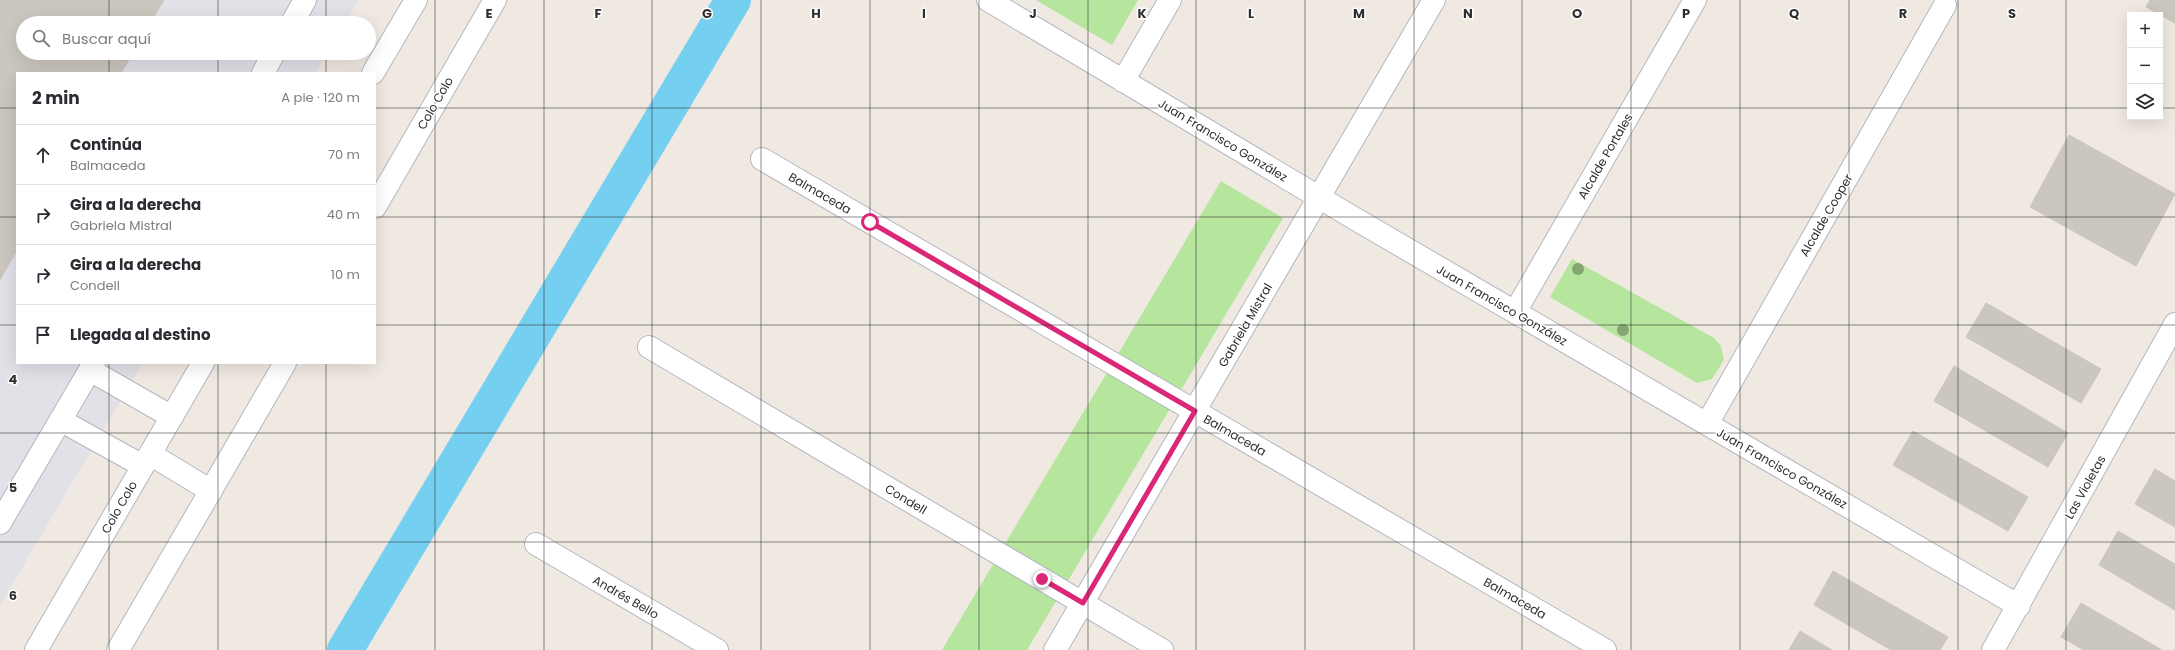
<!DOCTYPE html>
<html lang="es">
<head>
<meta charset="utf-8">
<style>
  :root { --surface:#fff; --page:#f2f2f3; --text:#2b2b33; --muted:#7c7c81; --line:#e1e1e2 }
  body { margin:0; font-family:Poppins,sans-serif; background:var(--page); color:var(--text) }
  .controls { position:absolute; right:12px; top:12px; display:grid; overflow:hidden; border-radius:0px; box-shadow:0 4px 16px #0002 }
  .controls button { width:36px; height:36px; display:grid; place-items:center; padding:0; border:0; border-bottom:1px solid var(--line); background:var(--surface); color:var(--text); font:20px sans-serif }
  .stop { position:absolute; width:12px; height:12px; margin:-9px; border:3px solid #db2777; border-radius:50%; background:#fff }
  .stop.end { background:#db2777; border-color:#fff; box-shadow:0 1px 4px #0008 }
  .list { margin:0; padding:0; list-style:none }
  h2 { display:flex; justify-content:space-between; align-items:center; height:52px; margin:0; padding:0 16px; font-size:17px }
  h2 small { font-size:13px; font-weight:400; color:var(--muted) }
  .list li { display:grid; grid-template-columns:26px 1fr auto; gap:12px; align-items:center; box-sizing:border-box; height:60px; padding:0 16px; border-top:1px solid var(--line) }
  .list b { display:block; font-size:15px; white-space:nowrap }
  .list p { margin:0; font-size:13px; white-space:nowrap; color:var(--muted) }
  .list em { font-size:13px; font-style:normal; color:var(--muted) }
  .icon { flex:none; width:22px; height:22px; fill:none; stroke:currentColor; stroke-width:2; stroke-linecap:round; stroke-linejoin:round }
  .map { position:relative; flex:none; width:2175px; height:650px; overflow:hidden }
  .search { position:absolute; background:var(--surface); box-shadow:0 4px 16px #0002; left:16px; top:16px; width:360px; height:44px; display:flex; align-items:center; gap:10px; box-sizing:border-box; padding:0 14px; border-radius:22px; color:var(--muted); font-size:15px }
  .panel { position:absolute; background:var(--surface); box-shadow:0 4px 16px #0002; left:16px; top:72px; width:360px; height:292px; border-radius:0px }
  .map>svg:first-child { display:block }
  .industrial { fill:#e3e1e8 }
  .green { fill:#b6e59e }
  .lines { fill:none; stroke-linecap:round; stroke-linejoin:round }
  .canal { stroke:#75cff0; stroke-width:36 }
  .building { fill:#cbc7bf; stroke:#cbc5ba }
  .minor-casing { stroke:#b4b7c1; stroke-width:24 }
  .minor { stroke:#fff; stroke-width:22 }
  .tree { fill:#84a574 }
  .route { stroke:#db2777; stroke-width:5 }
  .grid { fill:none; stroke:#2e2e2e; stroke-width:1; stroke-opacity:0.55 }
  .labels { text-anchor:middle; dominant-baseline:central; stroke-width:3; stroke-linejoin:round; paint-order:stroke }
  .street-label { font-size:12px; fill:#2e2e2e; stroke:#fff }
  .grid-label { font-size:13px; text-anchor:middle; font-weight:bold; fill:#2e2e2e; stroke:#fff; stroke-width:3; stroke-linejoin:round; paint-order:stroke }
</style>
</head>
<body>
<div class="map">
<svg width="2175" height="650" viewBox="0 0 2175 650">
  <rect width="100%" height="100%" fill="#efe9e1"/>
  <!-- industrial -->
  <path class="industrial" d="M0,0h359l-14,23h-322v30h304l-12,20h-298v290h126l-143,242z"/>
  <!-- green -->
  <path class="green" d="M1036,0h102l-26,45z
    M1221,181l62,37 -256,432h-85z
    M1572,259l142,79 7,8 3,14 -12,19 -15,4 -147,-86z"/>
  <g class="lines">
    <!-- canal -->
    <path class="canal" d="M345,650l388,-650"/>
  </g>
  <!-- building -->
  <path class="building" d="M0,0h164l-14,23h-127v30h110l-12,20h-104v177l-17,30z
    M2150,0h25v23l-29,-16z
    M2069,135l106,59 -39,72 -106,-59z
    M1986,303l115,66 -20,34 -115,-66z
    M1954,366l114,67 -20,34 -114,-66z
    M1913,431l115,66 -20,34 -115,-66z
    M2155,469l20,12v46l-40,-23z
    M2118,531l57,33v46l-76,-45z
    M1833,571l115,66 -8,13h-49l-77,-45z
    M2081,603l81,47h-78l-23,-13z
    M1800,631l32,19h-43z"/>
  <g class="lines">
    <defs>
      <path id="minor" d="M988,0l364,217 667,389
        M292,23l13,-23
        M263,73l11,-20
        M373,73l43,-73
        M1123,81l47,-81
        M762,159l843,491
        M375,207l120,-207
        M1515,312l180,-312
        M649,347l513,303
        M90,370l82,47
        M60,420l83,46
        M1707,424l238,-419
        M150,454l61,37
        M0,523l94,-160
        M536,544l181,106
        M36,650l167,-287
        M118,650l167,-287
        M1055,650l379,-650
        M1993,650l182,-326"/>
    </defs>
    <!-- minor casing -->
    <use href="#minor" class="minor-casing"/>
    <!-- minor -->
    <use href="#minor" class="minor"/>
  </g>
  <!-- trees -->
  <g class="tree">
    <circle cx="1578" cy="269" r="6"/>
    <circle cx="1623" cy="330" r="6"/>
  </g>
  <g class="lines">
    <!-- route -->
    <path class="route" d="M870,222l325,189 -112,192 -41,-24"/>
  </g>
  <!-- grid -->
  <path class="grid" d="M109,0v23M218,0v23M326,0v23M435,0v650M544,0v650M652,0v650M761,0v650M870,0v650M979,0v650M1088,0v650M1196,0v650M1305,0v650M1414,0v650M1522,0v650M1631,0v650M1740,0v650M1849,0v650M1958,0v650M2066,0v650M109,53v20M218,53v20M326,53v20M0,108h17M375,108h1755M2160,108h15M0,217h17M375,217h1800M0,325h17M375,325h1800M109,363v287M218,363v287M326,363v287M0,433h2175M0,542h2175"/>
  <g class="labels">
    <!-- street labels -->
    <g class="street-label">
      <text transform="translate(435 103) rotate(-60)">Colo Colo</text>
      <text transform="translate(1223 140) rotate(31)">Juan Francisco González</text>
      <text transform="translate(1605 156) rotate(-60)">Alcalde Portales</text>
      <text transform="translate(820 193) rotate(30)">Balmaceda</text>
      <text transform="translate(1826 215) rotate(-60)">Alcalde Cooper</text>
      <text transform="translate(1502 305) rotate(30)">Juan Francisco González</text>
      <text transform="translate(1245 325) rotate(-60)">Gabriela Mistral</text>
      <text transform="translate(1235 435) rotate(30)">Balmaceda</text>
      <text transform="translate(1782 468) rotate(30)">Juan Francisco González</text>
      <text transform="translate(2085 487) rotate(-61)">Las Violetas</text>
      <text transform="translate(906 499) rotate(31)">Condell</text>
      <text transform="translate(119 507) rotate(-60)">Colo Colo</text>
      <text transform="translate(626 597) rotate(30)">Andrés Bello</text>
      <text transform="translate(1515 598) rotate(30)">Balmaceda</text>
    </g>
  </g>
  <g class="grid-label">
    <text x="489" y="18">E</text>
    <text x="598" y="18">F</text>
    <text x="707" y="18">G</text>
    <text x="816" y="18">H</text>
    <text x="924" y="18">I</text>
    <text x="1033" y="18">J</text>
    <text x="1142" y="18">K</text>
    <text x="1251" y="18">L</text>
    <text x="1359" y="18">M</text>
    <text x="1468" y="18">N</text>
    <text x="1577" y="18">O</text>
    <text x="1686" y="18">P</text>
    <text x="1794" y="18">Q</text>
    <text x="1903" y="18">R</text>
    <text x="2012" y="18">S</text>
    <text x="13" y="384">4</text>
    <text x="13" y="492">5</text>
    <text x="13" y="600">6</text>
  </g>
</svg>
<div class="controls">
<button>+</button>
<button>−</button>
<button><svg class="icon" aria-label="layers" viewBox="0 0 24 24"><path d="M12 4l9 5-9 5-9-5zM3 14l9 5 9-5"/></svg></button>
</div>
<div class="stop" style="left:870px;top:222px"></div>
<div class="stop end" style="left:1042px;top:579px"></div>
<div class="search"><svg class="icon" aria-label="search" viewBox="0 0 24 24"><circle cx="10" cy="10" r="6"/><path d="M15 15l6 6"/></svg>Buscar aquí</div>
<section class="panel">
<h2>2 min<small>A pie · 120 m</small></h2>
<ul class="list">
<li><svg class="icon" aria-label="ahead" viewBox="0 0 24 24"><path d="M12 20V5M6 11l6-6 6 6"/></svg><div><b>Continúa</b><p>Balmaceda</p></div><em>70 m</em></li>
<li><svg class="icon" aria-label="right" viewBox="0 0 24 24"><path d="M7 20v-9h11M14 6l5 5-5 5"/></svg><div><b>Gira a la derecha</b><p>Gabriela Mistral</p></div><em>40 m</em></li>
<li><svg class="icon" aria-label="right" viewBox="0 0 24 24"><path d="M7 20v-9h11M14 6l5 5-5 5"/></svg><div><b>Gira a la derecha</b><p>Condell</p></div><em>10 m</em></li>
<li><svg class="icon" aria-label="arrive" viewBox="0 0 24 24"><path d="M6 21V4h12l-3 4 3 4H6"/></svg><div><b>Llegada al destino</b></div></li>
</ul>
</section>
</div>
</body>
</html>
